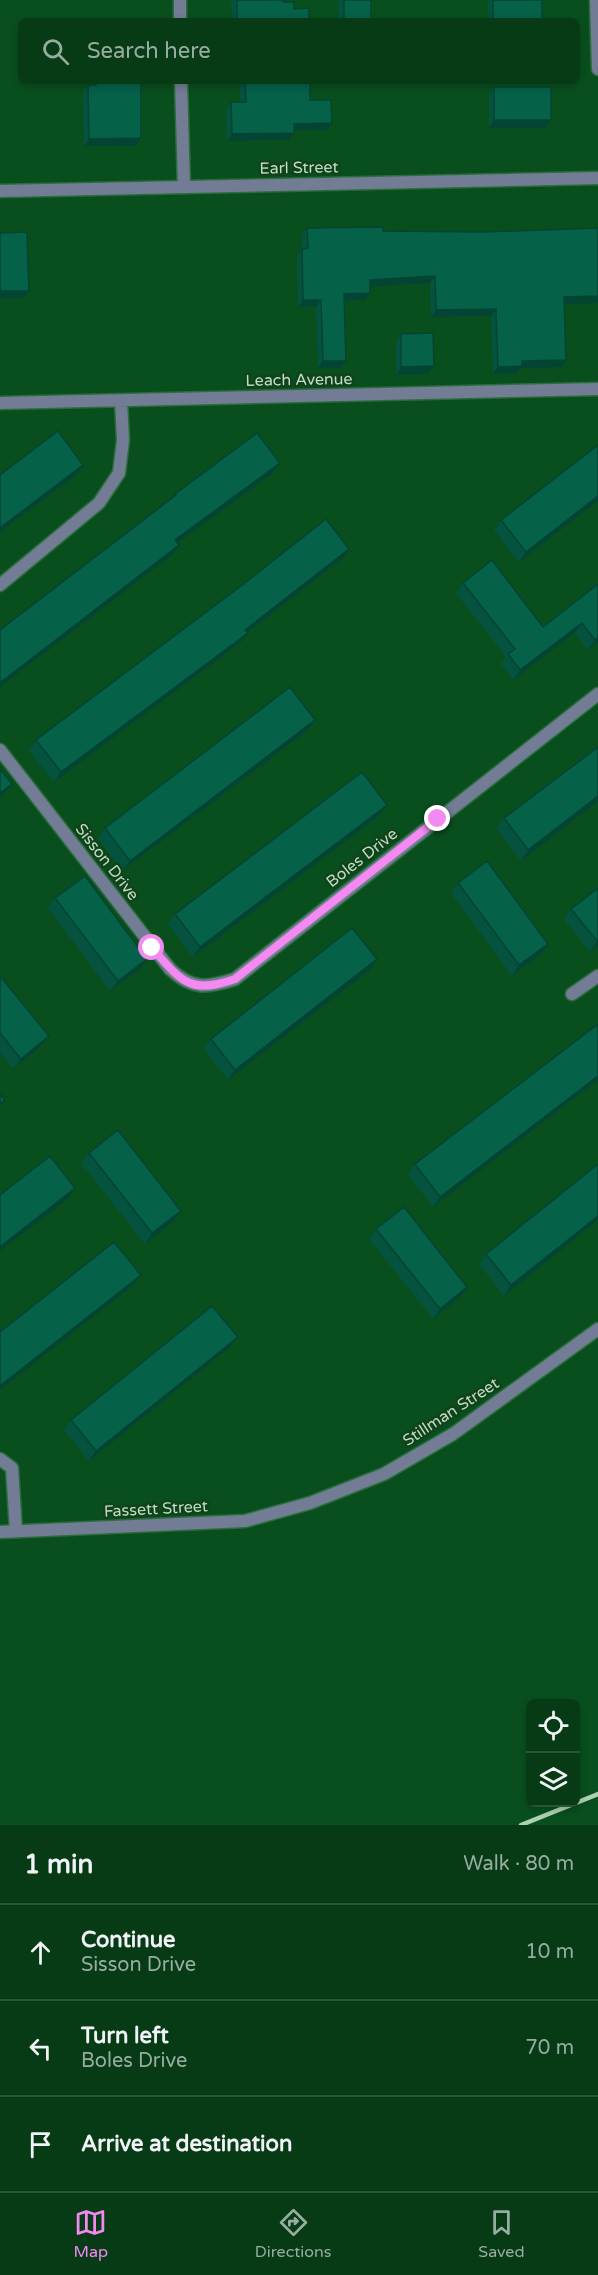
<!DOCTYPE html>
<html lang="en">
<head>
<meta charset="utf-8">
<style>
  :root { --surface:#073b16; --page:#10421f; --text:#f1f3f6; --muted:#98ada1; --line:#285535; --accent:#f389f1 }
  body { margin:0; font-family:"Varela Round",sans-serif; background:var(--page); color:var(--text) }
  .controls { position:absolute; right:18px; bottom:18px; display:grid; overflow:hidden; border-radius:9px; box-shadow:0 3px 9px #0003 }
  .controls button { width:54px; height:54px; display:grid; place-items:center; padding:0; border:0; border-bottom:2px solid var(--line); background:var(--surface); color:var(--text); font:30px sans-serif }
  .stop { position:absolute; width:18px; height:18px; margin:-14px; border:4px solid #f389f1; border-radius:50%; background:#fff }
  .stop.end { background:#f389f1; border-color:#fff; box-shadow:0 2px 6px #0008 }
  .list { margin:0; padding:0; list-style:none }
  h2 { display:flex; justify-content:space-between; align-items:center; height:78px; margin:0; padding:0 24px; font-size:26px }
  h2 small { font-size:20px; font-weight:400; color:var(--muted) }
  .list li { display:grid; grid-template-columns:39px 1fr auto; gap:18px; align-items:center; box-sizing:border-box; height:96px; padding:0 24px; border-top:2px solid var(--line) }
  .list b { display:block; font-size:22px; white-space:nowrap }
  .list p { margin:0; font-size:20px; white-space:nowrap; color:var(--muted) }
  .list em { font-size:20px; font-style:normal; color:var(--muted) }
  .icon { flex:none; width:33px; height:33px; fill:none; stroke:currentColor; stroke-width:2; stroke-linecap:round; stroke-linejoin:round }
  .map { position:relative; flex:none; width:598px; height:1825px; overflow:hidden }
  .search { position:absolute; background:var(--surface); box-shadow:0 3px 9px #0003; left:18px; right:18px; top:18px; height:66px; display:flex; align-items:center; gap:15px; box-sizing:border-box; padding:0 21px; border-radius:9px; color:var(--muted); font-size:22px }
  .sheet { height:366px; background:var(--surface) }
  nav { display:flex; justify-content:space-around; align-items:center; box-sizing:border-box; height:84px; border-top:2px solid var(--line); background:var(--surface); font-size:16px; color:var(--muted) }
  nav a { display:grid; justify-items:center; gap:3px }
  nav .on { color:var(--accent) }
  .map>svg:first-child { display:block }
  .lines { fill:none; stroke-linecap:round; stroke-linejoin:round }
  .minor-casing { stroke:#2d6c3f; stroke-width:15 }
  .tertiary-casing { stroke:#2d6c3f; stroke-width:15 }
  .minor { stroke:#727c94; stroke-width:12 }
  .tertiary { stroke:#727c94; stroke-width:12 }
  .rail { stroke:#acd0b1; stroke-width:4.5 }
  .wall { fill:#05533f }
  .shaded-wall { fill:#044433 }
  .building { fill:#066149; stroke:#044433; stroke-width:1.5 }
  .route { stroke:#f389f1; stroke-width:8 }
  .labels { text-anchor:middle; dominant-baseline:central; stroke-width:5; stroke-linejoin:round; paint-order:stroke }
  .street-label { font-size:16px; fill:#bedec2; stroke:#11421c }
</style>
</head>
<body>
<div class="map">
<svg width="598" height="1825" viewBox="0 0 598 1825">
  <rect width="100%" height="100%" fill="#094f1e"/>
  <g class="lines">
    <defs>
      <path id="minor" d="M180,0v21
        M596,0l2,69
        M181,81l3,106
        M0,191l598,-13
        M0,403l598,-14
        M0,585l99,-82 20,-30 4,-33 -2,-39
        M0,750l170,219c22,21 37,19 65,10l363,-285
        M572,994l26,-18
        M0,1459l12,9 4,63"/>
      <path id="tertiary" d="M0,1532l245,-11 65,-18 74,-29 69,-40 145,-105"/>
    </defs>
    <!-- minor casing -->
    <use href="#minor" class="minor-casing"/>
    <!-- tertiary casing -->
    <use href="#tertiary" class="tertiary-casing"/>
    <!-- minor -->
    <use href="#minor" class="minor"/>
    <!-- tertiary -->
    <use href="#tertiary" class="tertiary"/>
    <!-- rail -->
    <path class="rail" d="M521,1825l77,-31"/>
  </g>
  <!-- wall -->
  <path class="wall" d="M231,0h52v2l11,7 15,12h-77z
    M338,0h33v20l-1,1h-31z
    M488,0h54v21h-54z
    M91,81h50v57l-5,8h-52l-1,-54 5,-7h3z
    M240,81h70v19l22,23 -5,7 -33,1 -5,9 -62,1 -1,-32 5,-7h9z
    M494,87l52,41h-57v-34z
    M307,228l76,3 181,73 2,56 -5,7 -41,1 -3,5 -24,1 -2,-58 -60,1 -1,-34 -60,3v7l-5,7 -21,1 2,60 -5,7h-23l-2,-61h-18l-1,-51 5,-7v-14z
    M401,334l27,40 -32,1v-34z
    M598,445v56l-79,61 -25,-32 7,-10z
    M342,559l-95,74 -7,10 -186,139 -25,-32 7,-10z
    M463,583l80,44 55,-43v58l-10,8 -13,-17 -62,47 -12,-16 5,-7 -50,-64z
    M315,720l-7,10 -186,141 -24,-33 7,-10z
    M598,747v54l-77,60 -25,-33 8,-10z
    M380,815l-187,142 -25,-33 7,-10z
    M458,883l90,61 -7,10 -29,22 -61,-83z
    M598,888v57l-8,7 -26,-33 7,-10z
    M55,898l92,61 -7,10 -30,22 -62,-83z
    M370,970l-142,110 -24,-31 7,-10z
    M0,976l49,60 -8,10 -28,23 -13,-17z
    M598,1024v56l-165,127 -25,-32 7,-11z
    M89,1153l85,68 -29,23 -64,-81z
    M598,1164v56l-94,76 -25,-32 7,-10z
    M376,1229l84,68 -27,22 -64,-80z
    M238,1337l-8,10 -141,114 -25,-31 7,-10z"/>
  <!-- shaded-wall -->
  <path class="shaded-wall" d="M371,20l-1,1h-26z
    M494,120h57l-5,8h-57z
    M332,123l-5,7 -39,1 6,-7z
    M294,133l-5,7 -62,1 5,-7z
    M141,138l-5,8h-52l5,-7z
    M435,276l-5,7 -65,4 5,-7z
    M0,291h29l-5,7 -24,1z
    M370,293l-5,7 -26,1 5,-7z
    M598,296v7l-39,1 5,-7z
    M303,300h18l-5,7h-18z
    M496,309l-5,7 -60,1 5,-7z
    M566,360l-5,7 -41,1 -3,5 -24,1 5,-7 24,-6z
    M323,361h23l-5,7h-23z
    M434,366l-6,8 -32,1 5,-8z
    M280,463l-7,10 -105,77 7,-10z
    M83,465l-7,10 -76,57v-4z
    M598,496v5l-79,61 7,-10z
    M179,545l-7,10 -172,132v-4z
    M349,549l-7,10 -104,81 7,-10z
    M582,623l-7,10 -62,47 7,-10z
    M248,633l-8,10 -186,139 7,-10z
    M598,637v5l-10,8 7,-10z
    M315,720l-7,10 -186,141 8,-10z
    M12,784l-8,10 -4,4v-5z
    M598,796v5l-77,60 7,-11z
    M387,805l-7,10 -187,142 7,-10z
    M598,940v5l-8,7 7,-11z
    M548,944l-7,10 -29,22 7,-11z
    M147,959l-7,10 -30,22 8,-10z
    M377,959l-7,11 -142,110 7,-10z
    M49,1036l-8,10 -28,23 8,-10z
    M598,1076v4l-165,127 7,-10z
    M75,1188l-7,11 -68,52v-4z
    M181,1211l-7,10 -29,23 7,-11z
    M598,1216v4l-94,76 7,-11z
    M141,1275l-7,10 -134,105v-4z
    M467,1287l-7,10 -27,22 7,-10z
    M238,1337l-8,10 -141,114 7,-10z"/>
  <!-- building -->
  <path class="building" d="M237,0h46v2h11v7l15,-1v13h-72z
    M344,0h27v20l-27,1z
    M493,0h49v21h-49z
    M96,81h45v57l-52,1 -1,-54h8z
    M245,81h65v19h21l1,23 -38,1v9l-62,1 -1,-32h15z
    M494,87h57v33h-57z
    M383,227v4l101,1 114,-4v68l-34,1 2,63 -44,1v5l-24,1 -2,-58 -60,1 -1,-34 -65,4v13l-26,1 2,67h-23l-2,-61h-18l-1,-51 6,-1 -1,-20z
    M27,232l2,59h-29v-58z
    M433,333l1,33 -33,1v-33z
    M58,431l25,34 -83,63v-53z
    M257,433l23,30 -105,77 4,5 -179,138v-53l176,-135 -1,-1z
    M598,445v51l-72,56 -25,-32z
    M326,519l23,30 -104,81 3,3 -187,139 -25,-32 209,-157z
    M492,560l51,67 55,-43v53l-3,3 -13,-17 -62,47 -12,-16 7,-5 -52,-66z
    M290,687l25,33 -185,141 -25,-33z
    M598,747v49l-70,54 -24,-32z
    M0,769l12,15 -12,9z
    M362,772l25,33 -187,142 -25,-33z
    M487,861l61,83 -29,21 -61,-82z
    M85,876l62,83 -29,22 -63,-83z
    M598,888v52l-1,1 -26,-32z
    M352,928l25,31 -142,111 -24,-31z
    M0,976l49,60 -28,23 -21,-26z
    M598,1024v52l-158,121 -25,-33z
    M0,1094l5,6 -5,4z
    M118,1130l63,81 -29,22 -63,-80z
    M50,1156l25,32 -75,59v-52z
    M598,1164v52l-87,69 -25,-31z
    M404,1207l63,80 -27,22 -64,-80z
    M114,1242l27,33 -141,111v-54z
    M212,1306l26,31 -142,114 -25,-31z"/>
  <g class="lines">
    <!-- route -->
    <path class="route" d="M152,948c29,33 38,47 83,31l203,-160"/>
  </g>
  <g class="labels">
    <!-- street labels -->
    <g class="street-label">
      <text transform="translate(299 168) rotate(-1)">Earl Street</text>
      <text transform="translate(299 380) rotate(-1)">Leach Avenue</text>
      <text transform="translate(362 858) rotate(-38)">Boles Drive</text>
      <text transform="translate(107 862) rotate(52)">Sisson Drive</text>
      <text transform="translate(451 1412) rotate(-33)">Stillman Street</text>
      <text transform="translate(156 1509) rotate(-3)">Fassett Street</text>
    </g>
  </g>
</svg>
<div class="controls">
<button><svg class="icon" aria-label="locate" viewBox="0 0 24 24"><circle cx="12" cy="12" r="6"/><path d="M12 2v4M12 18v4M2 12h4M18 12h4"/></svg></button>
<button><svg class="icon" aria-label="layers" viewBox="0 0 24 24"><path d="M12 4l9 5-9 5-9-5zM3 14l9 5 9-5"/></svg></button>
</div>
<div class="stop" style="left:152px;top:948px"></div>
<div class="stop end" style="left:438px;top:819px"></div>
<div class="search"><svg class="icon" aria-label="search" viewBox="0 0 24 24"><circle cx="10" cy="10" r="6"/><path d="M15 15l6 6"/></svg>Search here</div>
</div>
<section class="sheet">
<h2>1 min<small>Walk · 80 m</small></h2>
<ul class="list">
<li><svg class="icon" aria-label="ahead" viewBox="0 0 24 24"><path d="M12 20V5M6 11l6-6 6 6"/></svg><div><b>Continue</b><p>Sisson Drive</p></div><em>10 m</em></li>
<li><svg class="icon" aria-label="left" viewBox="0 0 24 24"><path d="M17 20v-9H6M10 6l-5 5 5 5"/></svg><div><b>Turn left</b><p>Boles Drive</p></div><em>70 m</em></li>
<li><svg class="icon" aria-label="arrive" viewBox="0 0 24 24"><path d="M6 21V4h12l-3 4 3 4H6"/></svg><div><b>Arrive at destination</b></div></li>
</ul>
</section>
<nav>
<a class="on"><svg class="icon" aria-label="map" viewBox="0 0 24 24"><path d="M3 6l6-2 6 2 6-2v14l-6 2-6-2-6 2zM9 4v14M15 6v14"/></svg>Map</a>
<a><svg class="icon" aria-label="directions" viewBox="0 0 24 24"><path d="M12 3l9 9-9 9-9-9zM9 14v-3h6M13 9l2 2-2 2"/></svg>Directions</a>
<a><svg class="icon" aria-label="saved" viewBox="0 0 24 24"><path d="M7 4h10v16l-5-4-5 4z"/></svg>Saved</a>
</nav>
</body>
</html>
